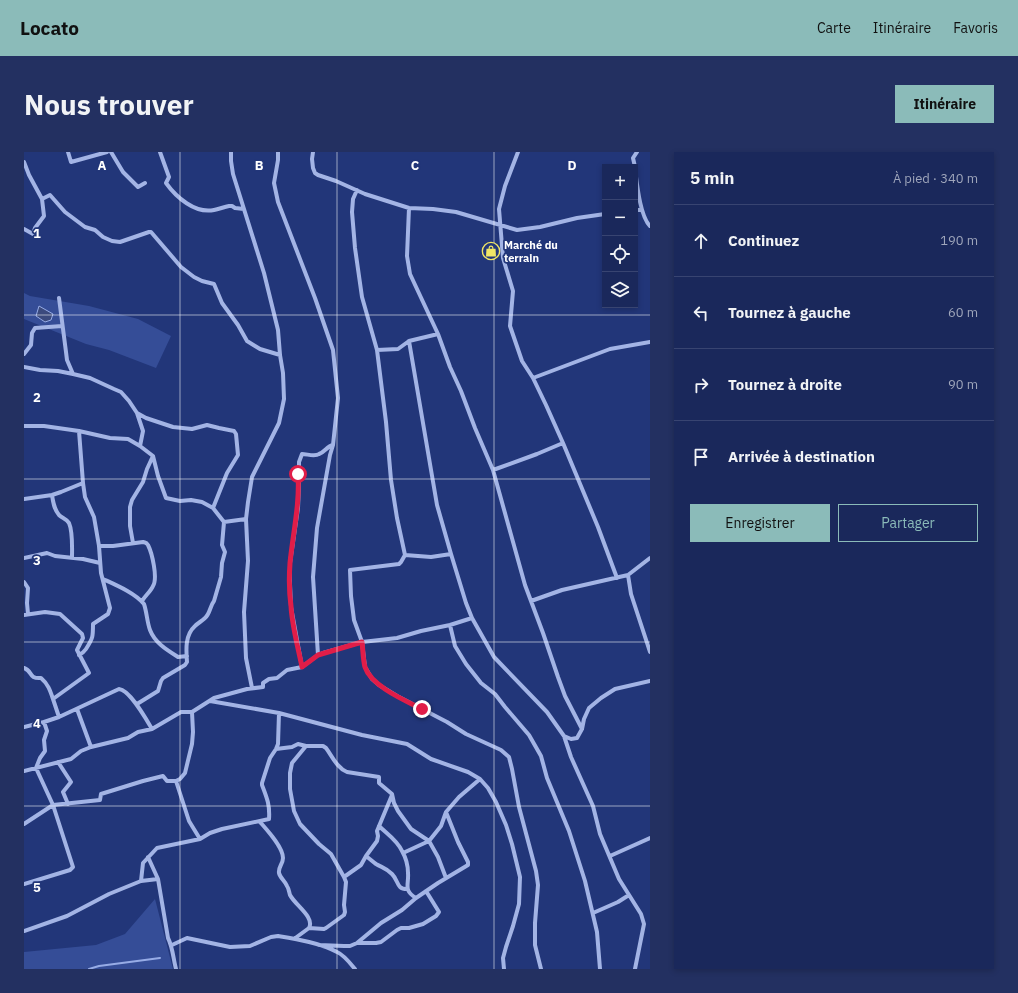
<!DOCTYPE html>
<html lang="fr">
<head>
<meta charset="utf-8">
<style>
  :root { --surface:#1a285b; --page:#233061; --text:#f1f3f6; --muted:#9fa6bb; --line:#384471; --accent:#8bbbb9 }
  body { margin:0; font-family:"IBM Plex Sans",sans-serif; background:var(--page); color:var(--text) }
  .controls { position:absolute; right:12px; top:12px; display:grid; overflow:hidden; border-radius:0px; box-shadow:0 2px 6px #0003 }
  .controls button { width:36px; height:36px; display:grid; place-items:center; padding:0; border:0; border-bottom:1px solid var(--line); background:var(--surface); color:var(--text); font:20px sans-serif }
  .stop { position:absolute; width:12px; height:12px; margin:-9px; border:3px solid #e11d48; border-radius:50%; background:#fff }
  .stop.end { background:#e11d48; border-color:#fff; box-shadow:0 1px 4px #0008 }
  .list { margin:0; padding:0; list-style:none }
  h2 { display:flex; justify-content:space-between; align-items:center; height:52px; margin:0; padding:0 16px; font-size:17px }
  h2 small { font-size:13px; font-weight:400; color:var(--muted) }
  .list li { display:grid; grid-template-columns:26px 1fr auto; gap:12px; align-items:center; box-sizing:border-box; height:72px; padding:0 16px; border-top:1px solid var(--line) }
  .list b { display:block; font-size:15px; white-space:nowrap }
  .list em { font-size:13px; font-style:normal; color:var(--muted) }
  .actions { display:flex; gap:8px; padding:12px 16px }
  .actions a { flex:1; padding:9px 0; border:1px solid var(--accent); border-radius:0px; text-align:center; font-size:14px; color:var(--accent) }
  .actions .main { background:var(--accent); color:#111 }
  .icon { flex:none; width:22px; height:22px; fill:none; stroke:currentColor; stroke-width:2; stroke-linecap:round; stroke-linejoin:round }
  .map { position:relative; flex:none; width:626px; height:817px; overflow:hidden; border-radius:0px }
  header { display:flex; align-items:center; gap:24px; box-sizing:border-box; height:56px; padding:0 20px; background:var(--accent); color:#111 }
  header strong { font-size:19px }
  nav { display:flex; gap:22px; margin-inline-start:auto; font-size:14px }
  .intro { display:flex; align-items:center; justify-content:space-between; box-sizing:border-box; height:96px; padding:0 24px }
  h1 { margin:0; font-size:28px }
  .button { padding:10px 18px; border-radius:0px; background:var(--accent); color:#111; font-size:14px; font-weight:700 }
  main { display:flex; gap:24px; padding:0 24px }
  aside { flex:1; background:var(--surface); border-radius:0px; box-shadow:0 2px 6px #0003 }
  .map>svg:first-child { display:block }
  .green { fill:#354d97 }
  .water { fill:#3b4a7d; stroke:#97ace6 }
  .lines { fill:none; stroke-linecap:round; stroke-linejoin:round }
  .stream { stroke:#97ace6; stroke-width:2 }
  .minor { stroke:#a3b4e5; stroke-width:4 }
  .route { stroke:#e11d48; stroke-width:5 }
  .grid { fill:none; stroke:#fff; stroke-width:1; stroke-opacity:0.55 }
  .labels { text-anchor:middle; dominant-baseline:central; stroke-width:3.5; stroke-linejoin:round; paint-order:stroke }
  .poi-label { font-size:11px; font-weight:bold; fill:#fff; stroke:#223679; text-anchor:start }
  .grid-label { font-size:13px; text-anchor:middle; font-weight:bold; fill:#fff; stroke:#223679; stroke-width:3.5; stroke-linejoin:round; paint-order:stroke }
</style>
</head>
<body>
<header>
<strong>Locato</strong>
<nav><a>Carte</a><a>Itinéraire</a><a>Favoris</a></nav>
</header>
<div class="intro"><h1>Nous trouver</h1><a class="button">Itinéraire</a></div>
<main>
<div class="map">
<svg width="626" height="817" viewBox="0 0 626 817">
  <rect width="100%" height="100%" fill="#223679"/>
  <!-- green -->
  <path class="green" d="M0,141l6,3 59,10 49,13 33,17 -15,32 -47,-18 -23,-6 -62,-25z
    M131,747l18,70h-149v-17l72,-7 29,-11z"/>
  <!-- water -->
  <path class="water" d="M15,154l14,8 -2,6 -6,2 -9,-6z"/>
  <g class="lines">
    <!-- stream -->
    <path class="stream" d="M65,817l10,-3 61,-8"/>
    <!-- minor -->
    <path class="minor" d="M44,0l3,10 36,-10
      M87,0l12,20 15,15 7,-4
      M136,0l9,25 -3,6c10,14 29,31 48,27 5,-1 10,-3 15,-4h3l3,2 9,1
      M207,0v9l2,13 31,99 14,57 2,25 3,18 1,26 -5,24 -27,54 -4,25 -2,17 2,42 -4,51 2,46 6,30
      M254,0v8l-4,23 4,19 37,96 18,52 5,48 -5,47 -3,10 -13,73 -4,49 5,78
      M289,0l-1,7 1,9 2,5 3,2 18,6 29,13 44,14 24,1 23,3 61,18 23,-3 37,-9 28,-4
      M494,0l-13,34 -6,23 4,49 10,33 -3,35 12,35 11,17 13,27 17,38 35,84 19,51
      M0,10l5,13 13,24 2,17 -9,12 -2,6 -9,-5
      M611,15l-2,-9 4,-6
      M611,17c2,15 5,47 15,57
      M333,38l-4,9 -1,13 3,36 7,49 15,53 9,72 5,58 6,38 8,37 -4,7 -2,2 -49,6 1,26 3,24 8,22 3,25 7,12 7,6 18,11 50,26 19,12 35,16 8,7 3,12 7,38 17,64 2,14 -3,38v22l6,24
      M18,47l8,-4 15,17 20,15 10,3 8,7 9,4 8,1 29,-10h2l30,35 13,10 8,4 12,3 8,19 16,22 9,16 13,8 20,6
      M385,56l-2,48 3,18 28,60 12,33 11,24 14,37 18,42 32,115 18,48 15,44 7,19 17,33
      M611,58h7
      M35,146l7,54 1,8 6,14
      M385,189l28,164 14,49 15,49 6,15 22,39 53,55 17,24 7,21 22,49 7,28 19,45 22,35 3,10 -9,45
      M353,198l21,-1 11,-8 29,-7
      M0,202l7,-9 1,-12 3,-5 27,-2
      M0,215l16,3 18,1 15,3 17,4 24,11 7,3 8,9 8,12 6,18 -3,15
      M509,226l77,-29 40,-7
      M113,261l9,5 27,9 19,2 15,-4 12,3 15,3 2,3 2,21 -11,18 -14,35
      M0,274h20l35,5 31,7 18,1 12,7 13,10 5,20 8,22 14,3 11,-1 11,2 11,6 11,14 22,-3
      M55,279l4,52 2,14 9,20 5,29 2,27 9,35 -2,6 -15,10c0,13 0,14 -7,25 -2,3 -3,4 -7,6
      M469,318l44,-16 26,-11
      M28,343c1,7 2,14 7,20 3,3 8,4 10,8 4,9 3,25 3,35
      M0,347l28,-4 9,-3 22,-9
      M109,391l-3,-17v-19l2,-7 11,-18 4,-13 6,-13
      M75,394h14l30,-4c3,1 3,0 5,3 4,8 10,33 5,41 -2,5 -8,10 -11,15
      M381,403l26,2 20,-3
      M0,406l23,-5 8,3 28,3 17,4
      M604,423l3,19 19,58
      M79,427c13,6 32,14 41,25 3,9 3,18 6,26 5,13 17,20 28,27l9,-1
      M0,430l4,6 -1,15 1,11
      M507,449l31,-11 66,-15 22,-17
      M0,463l21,-3 15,2 22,20 1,4 -6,12 12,23 -36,26 6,18
      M426,473l5,21 11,18 15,19 14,11 10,13 24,28 12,21 6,22 22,53 16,50 12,51 3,37
      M278,515l-11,-60 -1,-23v-21l8,-55 1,-24v-22l3,-8c5,0 13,3 17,0 6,-2 8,-8 14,-9
      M0,516c9,3 4,11 17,10 7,6 9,12 12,21
      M186,549l69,12 83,22 45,9 24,15 37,13 12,7 8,9 8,14 10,23 6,19 8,33 -1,27 -6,22 -7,21 -3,11 1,11
      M113,552l21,-13 3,-10 2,-3 22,-13 2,-3c-1,-13 -2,-27 8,-36 3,-3 7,-5 10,-8 5,-4 5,-12 9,-17l7,-24 1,-14 3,-11 -3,-7 2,-23
      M53,557l14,38
      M0,575l20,-5 15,-5 60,-28c11,1 27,30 33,40
      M540,584l7,3 6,-1 5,-9 2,-10 5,-11 12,-10 14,-9 35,-8
      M282,594l-14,17 -2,10v16l4,22 6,13 19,20 12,10 13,23 2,5 -2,23 1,7 -1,3 -18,13 -2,1 -15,-1
      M252,597l16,-2 6,-3 8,2h17l3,2c6,8 11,20 21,24l32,5v6l13,11 2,9 4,8 13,18 18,12 9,16 8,21
      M34,610l13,20 -8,10 5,12
      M0,619l47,-12 10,-8 10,-4 37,-9 10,-6 14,-3 29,-17h11l22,-14 33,-9 16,-2v-4l6,-4 8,-1 10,-8 15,-3 16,-12 5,-2 39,-11 35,-4 24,-7 29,-6 22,-7
      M152,629l13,40 11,18
      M236,670c7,8 23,25 23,36 0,6 -5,9 -4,15 1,5 6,8 8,13 2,3 2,6 3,9 5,10 25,22 19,33l-15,11
      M0,672l29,-19 47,-5 1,-6 42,-13 20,-5 4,5h9l4,-2 5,-6 7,-29 1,-12 -1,-20
      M355,674c8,8 18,14 23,25 4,7 6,14 6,22 1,12 -5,17 8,25
      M379,701l26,-12 12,-15 5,-14 13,-15 21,-18
      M342,704c4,3 7,6 10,8 7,4 10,4 16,10 7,7 4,15 15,15
      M586,704l40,-18
      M124,705l10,22 10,59c5,10 5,20 8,31
      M320,725l17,-12 5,-9 11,-15 1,-5 -1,-5 15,-36
      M117,729l2,-18 14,-15 43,-9 10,-6 12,-4 47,-10c1,-14 -2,-21 -7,-34v-2l8,-25 6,-9 2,-5 1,-31
      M0,732l46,-14 3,-3 -20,-62 -17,-37 4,-10 5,-7 -1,-11 3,-9 -3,-9
      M569,761l25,-11 11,-7
      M0,779l43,-15 42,-22 32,-13 17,-2
      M333,791h19l5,-1 16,-12 4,-2h8l14,-4 13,-8 3,-4 -13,-21
      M148,793l15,-7 43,9 20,-1 21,-9 7,-1c18,3 43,7 59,16 7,3 13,11 18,17
      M295,793l25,1h6l7,-3 24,-20 21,-13 14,-12 22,-15 30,-18v-3l-10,-20 -12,-30"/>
  </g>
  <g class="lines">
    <!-- route -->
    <path class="route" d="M274,322c2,30 -5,59 -8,89 -1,14 -1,29 1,43 1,20 7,41 11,61l16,-12 44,-13c1,8 1,18 3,25 6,19 41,34 57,42"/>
  </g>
  <!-- grid -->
  <path class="grid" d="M156,0v817M313,0v817M470,0v817M0,163h626M0,327h626M0,490h626M0,654h626"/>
  <!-- icons -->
  <defs>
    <symbol id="shop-ring" viewBox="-11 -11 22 22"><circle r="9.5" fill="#223679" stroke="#f0e566" stroke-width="1.5"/><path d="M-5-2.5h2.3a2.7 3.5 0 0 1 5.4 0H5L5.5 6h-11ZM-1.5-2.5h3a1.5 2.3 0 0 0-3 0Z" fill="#f0e566"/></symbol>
  </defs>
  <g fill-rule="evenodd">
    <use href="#shop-ring" x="457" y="89" width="20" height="20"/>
  </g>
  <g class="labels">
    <!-- poi labels -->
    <g class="poi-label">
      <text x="480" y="93">Marché du<tspan x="480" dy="13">terrain</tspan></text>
    </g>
  </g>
  <g class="grid-label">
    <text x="78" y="18">A</text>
    <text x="235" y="18">B</text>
    <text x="391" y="18">C</text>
    <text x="548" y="18">D</text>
    <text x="13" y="86">1</text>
    <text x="13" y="250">2</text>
    <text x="13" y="413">3</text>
    <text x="13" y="576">4</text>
    <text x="13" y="740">5</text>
  </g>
</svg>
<div class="controls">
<button>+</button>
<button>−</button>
<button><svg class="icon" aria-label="locate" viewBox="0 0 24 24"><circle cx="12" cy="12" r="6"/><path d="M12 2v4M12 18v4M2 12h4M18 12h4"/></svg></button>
<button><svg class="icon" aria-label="layers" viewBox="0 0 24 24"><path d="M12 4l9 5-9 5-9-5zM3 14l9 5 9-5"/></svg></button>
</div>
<div class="stop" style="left:274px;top:322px"></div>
<div class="stop end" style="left:398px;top:557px"></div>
</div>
<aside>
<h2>5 min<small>À pied · 340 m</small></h2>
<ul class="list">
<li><svg class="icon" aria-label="ahead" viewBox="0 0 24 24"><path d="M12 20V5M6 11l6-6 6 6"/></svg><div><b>Continuez</b></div><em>190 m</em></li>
<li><svg class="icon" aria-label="left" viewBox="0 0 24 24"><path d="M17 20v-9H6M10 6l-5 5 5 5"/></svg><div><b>Tournez à gauche</b></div><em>60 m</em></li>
<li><svg class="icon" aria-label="right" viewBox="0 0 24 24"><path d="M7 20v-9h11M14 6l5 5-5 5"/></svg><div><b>Tournez à droite</b></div><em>90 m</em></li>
<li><svg class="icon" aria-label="arrive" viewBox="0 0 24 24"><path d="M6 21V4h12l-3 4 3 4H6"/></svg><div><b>Arrivée à destination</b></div></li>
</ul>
<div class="actions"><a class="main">Enregistrer</a><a>Partager</a></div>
</aside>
</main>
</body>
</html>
